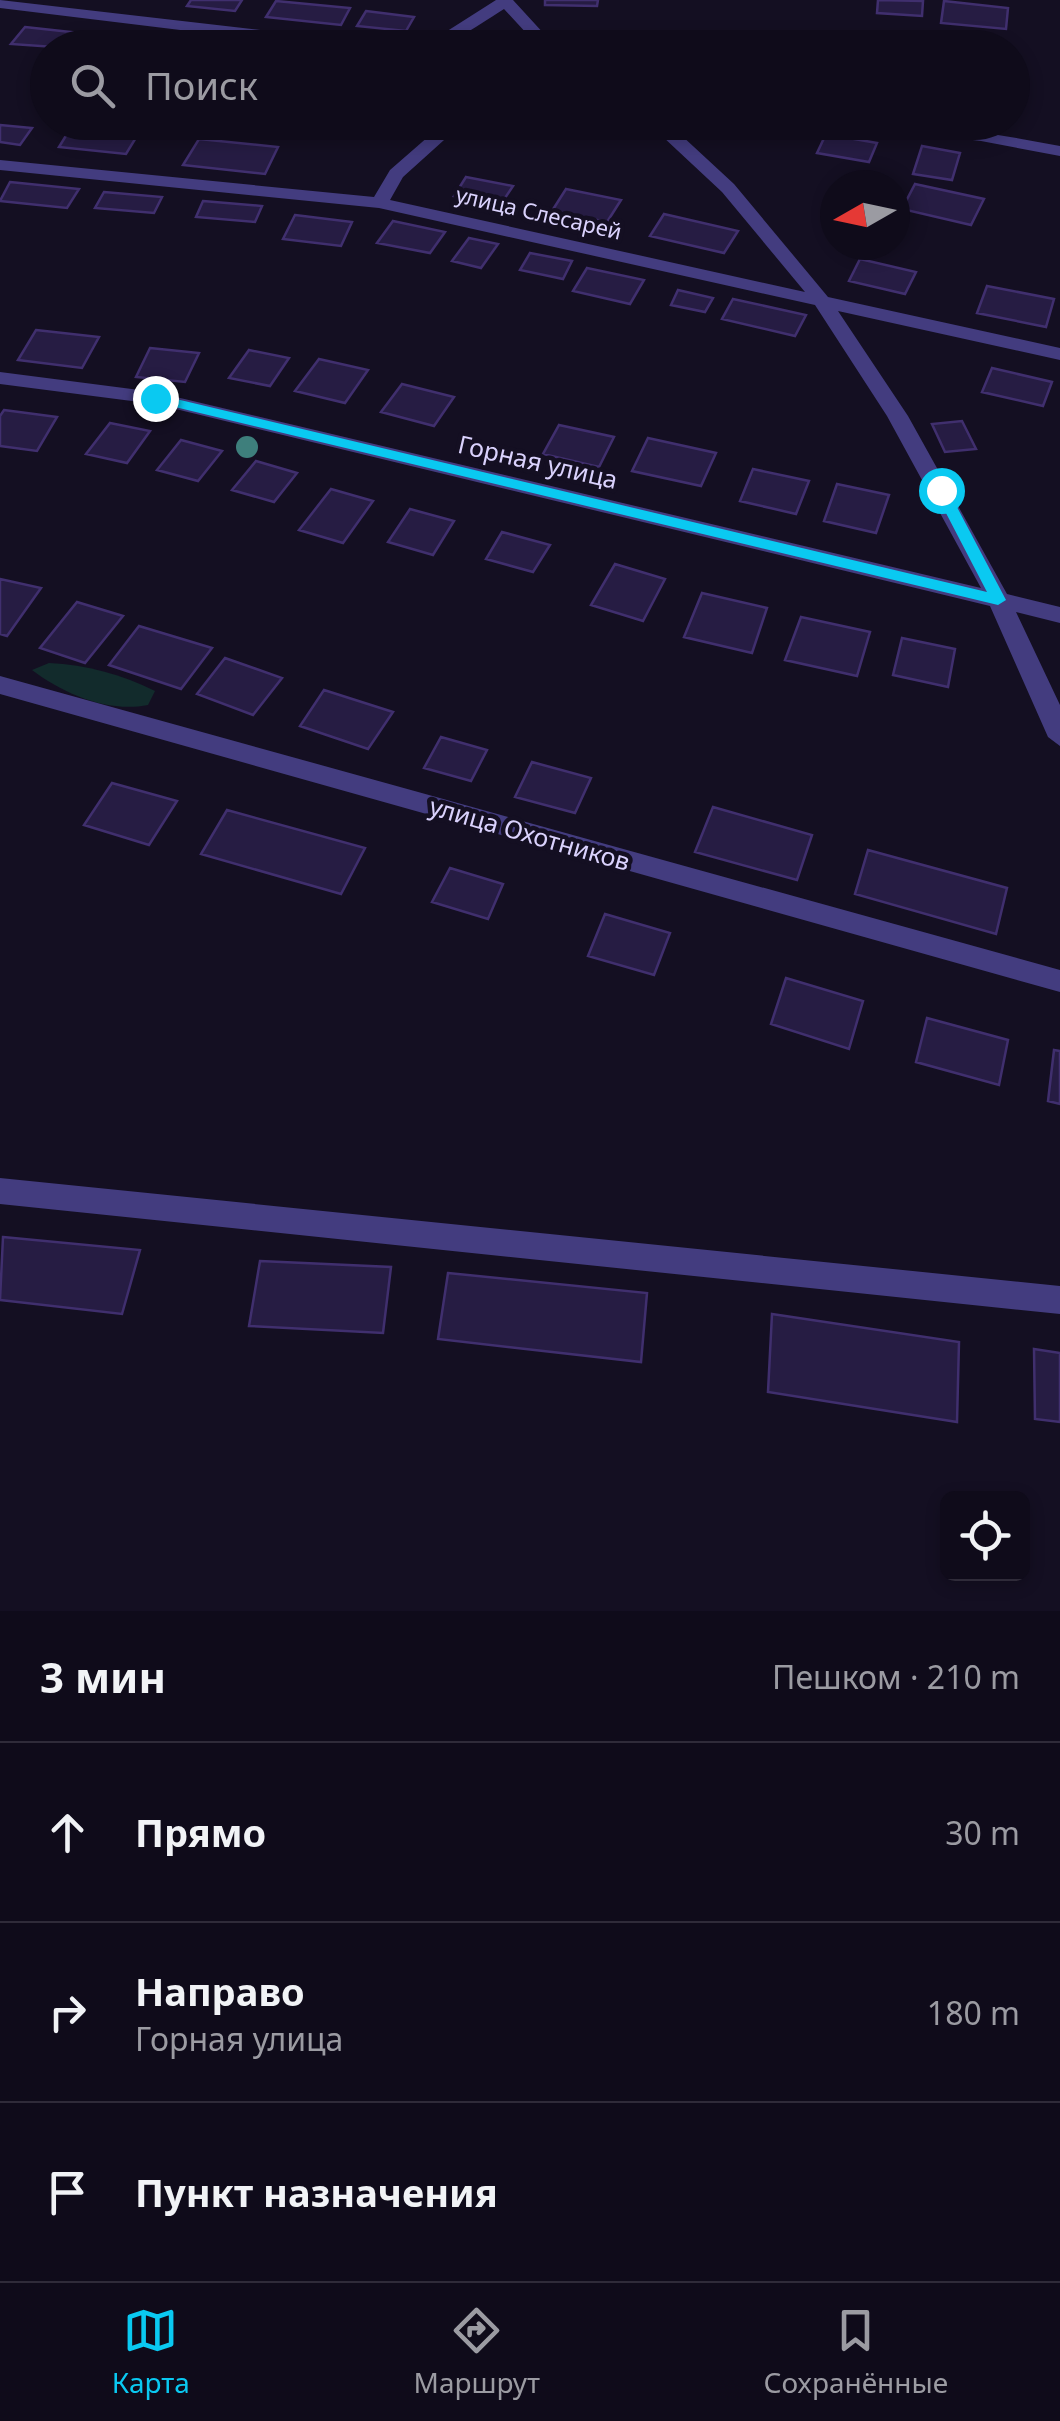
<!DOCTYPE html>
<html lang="ru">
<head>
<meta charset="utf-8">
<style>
  :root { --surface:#0f0b1a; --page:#1d1927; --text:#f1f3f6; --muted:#9b9ba2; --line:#2f2b39; --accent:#0ac9f1 }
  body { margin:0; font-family:"Noto Sans",sans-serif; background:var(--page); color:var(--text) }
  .controls { position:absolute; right:30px; bottom:30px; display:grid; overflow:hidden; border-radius:15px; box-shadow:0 5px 15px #0003 }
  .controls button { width:90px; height:90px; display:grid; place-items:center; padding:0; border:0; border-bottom:2px solid var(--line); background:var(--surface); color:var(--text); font:50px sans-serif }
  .compass { position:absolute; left:820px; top:170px; width:90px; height:90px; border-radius:50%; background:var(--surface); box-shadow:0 5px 15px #0003; rotate:261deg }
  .stop { position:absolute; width:30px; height:30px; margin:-22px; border:8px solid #0ac9f1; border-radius:50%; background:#fff }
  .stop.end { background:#0ac9f1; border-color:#fff; box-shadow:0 2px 10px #0008 }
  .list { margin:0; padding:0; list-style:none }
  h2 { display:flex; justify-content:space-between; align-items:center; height:130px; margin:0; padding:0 40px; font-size:42px }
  h2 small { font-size:32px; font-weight:400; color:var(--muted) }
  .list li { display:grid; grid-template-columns:65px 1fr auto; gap:30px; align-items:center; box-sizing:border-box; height:180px; padding:0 40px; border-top:2px solid var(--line) }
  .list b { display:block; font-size:38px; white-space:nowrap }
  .list p { margin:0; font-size:32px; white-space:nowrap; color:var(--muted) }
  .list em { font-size:32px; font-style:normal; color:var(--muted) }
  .icon { flex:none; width:55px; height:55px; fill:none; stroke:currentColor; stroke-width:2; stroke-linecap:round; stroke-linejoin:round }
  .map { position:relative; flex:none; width:1060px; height:1611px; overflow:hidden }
  .search { position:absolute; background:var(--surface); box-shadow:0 5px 15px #0003; left:30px; right:30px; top:30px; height:110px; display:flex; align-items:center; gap:25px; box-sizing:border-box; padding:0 35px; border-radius:55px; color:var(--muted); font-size:38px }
  .sheet { height:670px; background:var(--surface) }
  nav { display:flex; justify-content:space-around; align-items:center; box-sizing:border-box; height:140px; border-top:2px solid var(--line); background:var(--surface); font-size:28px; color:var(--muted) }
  nav a { display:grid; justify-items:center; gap:5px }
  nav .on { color:var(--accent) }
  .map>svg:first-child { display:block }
  .green { fill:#122b2c }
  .building { fill:#261c43; stroke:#402f6e; stroke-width:2.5 }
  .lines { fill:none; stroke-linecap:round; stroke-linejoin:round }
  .street { fill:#433c7f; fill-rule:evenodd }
  .tree { fill:#3e7f7c }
  .route { fill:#0ac9f1 }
  .labels { text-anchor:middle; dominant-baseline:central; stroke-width:9; stroke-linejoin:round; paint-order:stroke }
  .far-street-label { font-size:22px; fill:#dad2fd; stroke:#140f22 }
  .street-label { font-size:25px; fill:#dad2fd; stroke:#140f22 }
</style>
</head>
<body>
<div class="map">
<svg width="1060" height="1611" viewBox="0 0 1060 1611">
  <rect width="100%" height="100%" fill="#140f22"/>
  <!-- green -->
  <path class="green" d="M49,663c38,2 72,11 106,28l-7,14c-40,8 -84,-11 -116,-35z"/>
  <!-- building -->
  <path class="building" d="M191,0h51l-7,11 -48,-5z
    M545,0h53l-1,6 -52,-1z
    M878,0l45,1 -1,15 -45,-3z
    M276,1l74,7 -9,17 -75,-8z
    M944,1l64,7 -2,21 -65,-6z
    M366,11l48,6 -8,14 -49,-5z
    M25,27l55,6 -11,15 -58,-4z
    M112,34l43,5 -6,9 -47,-1z
    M604,38h43l1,10h-43z
    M0,125l32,3 -12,17 -20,-3z
    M70,129l67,7 -11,18 -67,-7z
    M826,134l51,9 -8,19 -52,-9z
    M199,139l79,8 -13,27 -82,-9z
    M922,146l38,7 -8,27 -39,-6z
    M466,177l47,9 -12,18 -47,-8z
    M10,182l69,7 -12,19 -67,-7z
    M915,184l69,15 -13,26 -69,-16z
    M566,189l55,11 -14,22 -55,-11z
    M104,192l58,5 -8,16 -59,-5z
    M203,201l59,5 -7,16 -59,-5z
    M664,214l74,17 -14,22 -74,-17z
    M295,215l57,7 -11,24 -58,-7z
    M393,221l52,11 -15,21 -53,-10z
    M469,238l29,6 -17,24 -29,-7z
    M530,253l42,8 -9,18 -43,-9z
    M860,259l56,13 -11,22 -56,-13z
    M587,268l57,12 -14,24 -57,-13z
    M987,286l67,13 -8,28 -69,-14z
    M678,290l35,8 -8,14 -34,-7z
    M733,299l73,16 -11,21 -73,-17z
    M36,330l63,7 -17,31 -64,-8z
    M150,348l49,5 -14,29 -49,-5z
    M249,350l40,8 -19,28 -41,-8z
    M319,359l49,11 -23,33 -50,-12z
    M992,368l60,14 -9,24 -61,-14z
    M402,384l52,13 -20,29 -53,-14z
    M4,410l53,7 -20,34 -37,-5v-30z
    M962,421l14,28 -31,3 -13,-28z
    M110,423l40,8 -23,32 -41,-9z
    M559,425l55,12 -15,30 -56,-13z
    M648,438l68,15 -15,33 -69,-15z
    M181,440l41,11 -24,30 -41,-11z
    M256,461l41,12 -23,29 -42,-12z
    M753,469l56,12 -13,33 -56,-13z
    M837,484l52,11 -13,38 -52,-12z
    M331,489l42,12 -30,42 -44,-13z
    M410,509l44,12 -21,34 -45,-13z
    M502,532l48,13 -17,27 -47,-13z
    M615,564l50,15 -22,42 -52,-16z
    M0,579l41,9 -34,48 -7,-2z
    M702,593l65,15 -15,45 -68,-16z
    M77,602l46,14 -38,47 -45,-15z
    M801,617l69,15 -13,44 -72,-16z
    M139,626l73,22 -31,41 -72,-24z
    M902,638l53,11 -7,38 -55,-12z
    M225,658l57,20 -29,37 -56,-21z
    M324,690l69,22 -25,37 -68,-23z
    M441,737l46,13 -16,31 -47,-13z
    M532,762l59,16 -16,35 -60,-16z
    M112,783l65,18 -28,44 -65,-20z
    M713,807l99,28 -15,45 -102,-28z
    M227,810l138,38 -24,46 -140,-40z
    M868,850l139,38 -11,46 -141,-40z
    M450,868l53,16 -15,35 -56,-17z
    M605,914l65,19 -16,42 -66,-19z
    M786,978l77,23 -14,48 -78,-25z
    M927,1018l81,22 -9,45 -83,-23z
    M1054,1050l6,1v53l-12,-3z
    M3,1237l137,13 -18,64 -122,-14z
    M260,1261l131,6 -8,66 -134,-7z
    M448,1273l199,20 -6,69 -203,-23z
    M772,1314l187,28 -2,80 -189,-30z
    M1034,1349l26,4v69l-25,-3z"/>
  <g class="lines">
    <!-- street -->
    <path class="street" d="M0,0l372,43 8,5h-52l-328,-40z
      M496,0h17l44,48h-17l-36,-39c-32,20 -55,39 -93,39l30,-13z
      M445,122h19l-61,55 -13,23 415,92 -83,-100 -75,-70h20l67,62 94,113 232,51v12l-222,-49 70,105 99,178 53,13v16l-44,-11 44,93v41l-12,-9 -58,-131 -835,-202 -155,-20v-12l155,20 826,196 -94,-172 -72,-111 -436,-97 -379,-38v-10l374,37 16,-27z
      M856,122c70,0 136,11 204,24v10l-79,-15 -117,-14z
      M0,676l1060,294v22l-1060,-298z
      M0,1178l1060,108v28l-1060,-110z"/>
  </g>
  <!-- trees -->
  <circle class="tree" cx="247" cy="447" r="11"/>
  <!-- route -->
  <path class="route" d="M155,394l832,198 -53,-102 7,-5 7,5 58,110 -8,5 -848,-204v-6z"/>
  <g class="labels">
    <!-- far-street labels -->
    <g class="far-street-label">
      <text transform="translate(539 212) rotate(13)">улица Слесарей</text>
    </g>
    <!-- street labels -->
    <g class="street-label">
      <text transform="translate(538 461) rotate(13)">Горная улица</text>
      <text transform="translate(530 833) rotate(16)">улица Охотников</text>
    </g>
  </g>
</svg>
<div class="controls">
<button><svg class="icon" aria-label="locate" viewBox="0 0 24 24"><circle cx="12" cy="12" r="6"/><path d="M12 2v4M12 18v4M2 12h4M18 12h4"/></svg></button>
</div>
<svg class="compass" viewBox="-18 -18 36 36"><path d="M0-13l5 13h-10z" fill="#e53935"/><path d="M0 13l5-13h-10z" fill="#9b9ba2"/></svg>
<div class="stop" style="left:941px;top:490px"></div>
<div class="stop end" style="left:155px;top:398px"></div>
<div class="search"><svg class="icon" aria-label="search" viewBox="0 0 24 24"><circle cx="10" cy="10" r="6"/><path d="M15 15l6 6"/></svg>Поиск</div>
</div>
<section class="sheet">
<h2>3 мин<small>Пешком · 210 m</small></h2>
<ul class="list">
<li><svg class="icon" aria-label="ahead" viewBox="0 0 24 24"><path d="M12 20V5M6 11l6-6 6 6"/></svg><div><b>Прямо</b></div><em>30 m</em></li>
<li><svg class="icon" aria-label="right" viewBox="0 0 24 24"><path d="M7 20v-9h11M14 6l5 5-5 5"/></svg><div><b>Направо</b><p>Горная улица</p></div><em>180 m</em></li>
<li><svg class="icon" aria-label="arrive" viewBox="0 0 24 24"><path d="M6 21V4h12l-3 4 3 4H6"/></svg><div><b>Пункт назначения</b></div></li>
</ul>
</section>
<nav>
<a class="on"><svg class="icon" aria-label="map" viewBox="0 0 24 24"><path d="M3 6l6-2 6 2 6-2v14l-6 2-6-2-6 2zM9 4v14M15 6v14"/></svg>Карта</a>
<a><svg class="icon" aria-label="directions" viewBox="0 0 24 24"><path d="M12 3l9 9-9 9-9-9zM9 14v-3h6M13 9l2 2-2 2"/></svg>Маршрут</a>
<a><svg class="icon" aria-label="saved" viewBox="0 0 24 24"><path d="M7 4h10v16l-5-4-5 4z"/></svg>Сохранённые</a>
</nav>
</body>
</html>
